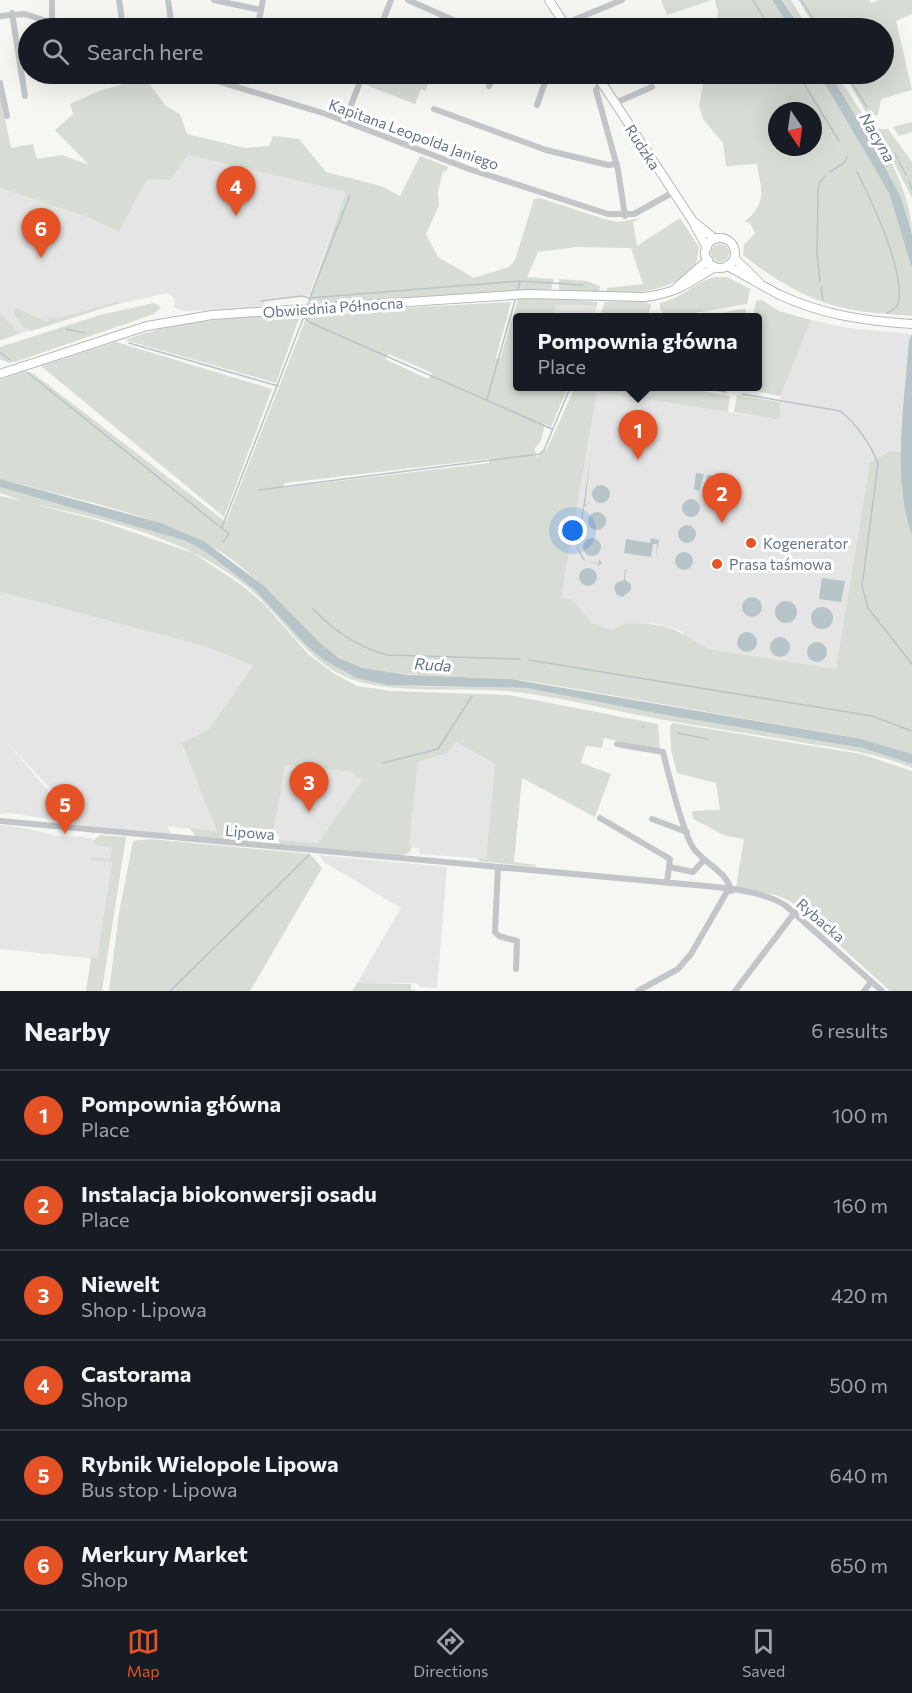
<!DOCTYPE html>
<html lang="en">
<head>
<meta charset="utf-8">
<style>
  :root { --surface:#171b24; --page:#20242c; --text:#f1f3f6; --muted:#9ea1a6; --line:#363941; --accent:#e45226 }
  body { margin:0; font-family:Commissioner,sans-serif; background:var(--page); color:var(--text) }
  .compass { position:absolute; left:768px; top:102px; width:54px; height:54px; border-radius:50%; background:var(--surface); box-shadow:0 6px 24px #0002; rotate:167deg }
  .you { position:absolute; left:573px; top:531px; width:21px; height:21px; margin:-15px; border:4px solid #fff; border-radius:50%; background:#1a73e8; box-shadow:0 0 0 9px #1a73e833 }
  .badge { display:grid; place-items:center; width:39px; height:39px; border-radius:50%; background:var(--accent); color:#fff; font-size:20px; font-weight:700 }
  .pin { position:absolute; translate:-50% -50px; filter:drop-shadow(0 2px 3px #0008) }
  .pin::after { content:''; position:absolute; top:32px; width:21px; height:18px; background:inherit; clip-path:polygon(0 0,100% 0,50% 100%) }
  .popup { position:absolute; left:513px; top:313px; width:249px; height:78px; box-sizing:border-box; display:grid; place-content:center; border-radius:6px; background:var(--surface); filter:drop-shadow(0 2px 4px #0005); font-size:20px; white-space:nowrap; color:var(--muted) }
  .popup b { font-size:22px; color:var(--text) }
  .popup::after { content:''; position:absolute; left:50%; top:100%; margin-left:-12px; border:12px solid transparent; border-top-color:var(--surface) }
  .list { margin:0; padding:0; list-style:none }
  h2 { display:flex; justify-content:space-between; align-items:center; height:78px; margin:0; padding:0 24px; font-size:26px }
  h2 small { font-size:20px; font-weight:400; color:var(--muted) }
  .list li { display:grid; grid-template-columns:39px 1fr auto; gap:18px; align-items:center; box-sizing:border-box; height:90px; padding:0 24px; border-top:2px solid var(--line) }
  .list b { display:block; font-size:22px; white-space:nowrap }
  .list p { margin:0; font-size:20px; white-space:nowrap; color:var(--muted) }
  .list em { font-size:20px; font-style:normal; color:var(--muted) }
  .icon { flex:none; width:33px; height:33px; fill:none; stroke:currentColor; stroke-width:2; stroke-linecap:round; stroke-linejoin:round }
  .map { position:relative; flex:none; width:912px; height:991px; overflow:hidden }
  .search { position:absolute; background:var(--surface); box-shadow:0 6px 24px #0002; left:18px; right:18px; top:18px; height:66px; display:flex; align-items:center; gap:15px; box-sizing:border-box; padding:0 21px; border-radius:33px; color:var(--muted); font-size:22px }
  .sheet { height:618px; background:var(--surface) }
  nav { display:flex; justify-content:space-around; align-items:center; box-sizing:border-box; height:84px; border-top:2px solid var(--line); background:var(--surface); font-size:16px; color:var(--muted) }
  nav a { display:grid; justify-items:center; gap:3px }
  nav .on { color:var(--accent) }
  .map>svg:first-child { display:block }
  .built { fill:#e4e5e4 }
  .green { fill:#d7ddd4; fill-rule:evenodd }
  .water { fill:#b7c4c8 }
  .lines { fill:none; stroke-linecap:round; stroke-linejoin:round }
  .stream { stroke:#b7c4c8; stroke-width:1.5 }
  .major-casing { stroke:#b5b9bd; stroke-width:10 }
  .minor { stroke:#c2c6c9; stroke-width:6 }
  .major { stroke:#fff; stroke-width:8 }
  .poi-dot { fill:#e45226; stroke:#fff; stroke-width:2 }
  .labels { text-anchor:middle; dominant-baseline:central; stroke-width:6; stroke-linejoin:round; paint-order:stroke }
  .street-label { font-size:15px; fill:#657684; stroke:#fff }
  .poi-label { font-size:15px; fill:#657684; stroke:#fff; text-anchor:start }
  .water-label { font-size:16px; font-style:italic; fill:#617881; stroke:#fff }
</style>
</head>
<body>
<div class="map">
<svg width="912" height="991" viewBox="0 0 912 991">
  <rect width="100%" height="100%" fill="#f6f6f3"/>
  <!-- built -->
  <path class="built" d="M188,155l158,37 -37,103 -45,5 1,8 -82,3 -9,-4v-9l-7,-5 -67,15 -100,32v-152l87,29 32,15 28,-53 23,1z
    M557,305l40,1 -3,10 3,1 -44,1z
    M811,320l37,8 64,6v259l-76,76 -127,-20 -20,-9 -9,-10 -27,-7 -40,7 -21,-7 -21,-23 -10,-1 36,-207 183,28v-29z
    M0,592l207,55 46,19 -45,64 10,103 -50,-7 2,8 -108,-11 1,-21 -61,-65 54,63 -8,19 -37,-6 -11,1z
    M456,742l39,22 -9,95 -66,-5 -1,-6 -10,-1 9,-85 29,-9z
    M284,765l68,7 11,8 -45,63 -39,-3v-5l-6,-1z
    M0,825l25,3 32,8 26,1 10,2 2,6 17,3 -2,11 -18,-2 20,4 -15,98 -97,-10z
    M319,855l128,12 -10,121 -16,-1 -5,-4h-59l44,-75 -77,-46z"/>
  <!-- green -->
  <path class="green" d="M661,0h51l-45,15z
    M715,0h57l18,28h-75l3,-15z
    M783,0h8l17,28h-7z
    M798,0h72l1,3 9,-3h32v14l-16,7 16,69 -31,9 -3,16 -10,1 -24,-42h40v-46h-68z
    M365,74h67l-7,17 -4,-2 -6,15 -54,-21z
    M705,74h114l70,119 23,76v47c-21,-2 -45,-3 -65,-7 -39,-8 -74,-30 -104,-54l1,-10 11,-12 -5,-10 -5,-2c23,-18 16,-32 12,-57l-31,2 -3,-23 -20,-24 -4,-13zM777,111h36v36h-36z
    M830,74h6c29,44 76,106 76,160l-21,-56z
    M145,78l21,28 14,8 7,20 58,14 24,-2 4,-10 26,3 27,33 55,14 19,10 20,-40 26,10 2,1 -2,5 -3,-1 -5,21 1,13 -13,29 12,23 36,21 35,-11 6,-7 19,-61 6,-1 64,21 14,3 23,-4 -8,4 4,24 43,-28 19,29 -4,23c-29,20 -54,25 -89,22l1,-4 36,-4 -12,-36 -55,-1 -38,5 -11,25 27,2 -3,10 -244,16 39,-113 -158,-37 -18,25 -23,-1 -28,53 -32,-15 -87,-29v-94l11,54 22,-4 4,15 25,-4 27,10 -34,-35 18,-16 -3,-10 29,-13z
    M912,122v10l-13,4 -6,-9z
    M877,129h11l24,33v36z
    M711 253a9 9 0 1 1 18 0a9 9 0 1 1-18 0Z
    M715,277h12l23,12 -3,15 -70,12h-12l-5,-7v-6c23,-5 37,-22 55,-26z
    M559,279l28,2 13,5 -1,5h-37l-3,-2z
    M555,298l42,4v4l-40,-1 -4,12 -35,1v68l50,1 -17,40 -6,-3 -4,17 -6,7 1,9 11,-8 28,-62h50l14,4 20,-4h20l51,9 -2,16 -131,-20 -36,207h10l21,24 21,7c11,-7 14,-7 26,-6 38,0 39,10 70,25l127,20 34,-206 21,-12 11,2v40l10,42v219l-50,-15 -326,-57c-48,-7 -97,-3 -145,-10 -10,-1 -22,-1 -32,-5 -56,-22 -86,-81 -135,-113 -60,-39 -155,-56 -224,-75v-99l25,-9 9,3 192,148 82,-209h49l10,-3 144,-8 -15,56 4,1 18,-60zM389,354l43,19v1l-4,5 -43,-20zM489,459v4l-208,25 4,-5z
    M761,300l18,11 32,9 -31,76 -39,-8 17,-2v-68l-5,-1 3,-16z
    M120,301v2l-89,28 -6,-3 -11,-13 2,-7 31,14 3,-5 7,2z
    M645,301l6,4 -3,12h-49l6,-15z
    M154,303l7,4 -7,7 -136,47 -9,2 -9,-4v-12l100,-32z
    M741,309h5l-1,8h-43z
    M301,313l-25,70 -151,-43c55,-21 117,-23 176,-27z
    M0,314l18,18 -4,4 -14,4z
    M116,342l156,47 -48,128 -183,-151z
    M737,395l43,7v18l-46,-8z
    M0,487l186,54 20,11 49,38 49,53 68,38 39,5 115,2 140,27 196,33 50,16v4c-33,-14 -67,-19 -101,-24 -49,-9 -98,-15 -146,-24 -53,-9 -105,-24 -159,-29 -49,-4 -98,3 -146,-9 -53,-14 -78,-70 -119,-100 -63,-47 -137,-63 -212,-79l68,17 96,33 47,31 24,20 45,51 26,19 22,12 35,5 117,4 149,29 2,25 -56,-11 -2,10 -16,-2 -5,17 30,11 -16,43 -73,-39 -8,84 22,3v2l-57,-6 -1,-3 8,1 9,-95 -39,-22 -8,11 -30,9 -9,85h3l-3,6 -7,2 -122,-11 -1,-4 39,3 44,-63 -10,-8 -67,-7 -12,69 -6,8 -72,-6 -5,-8 27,4 -35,-89 26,-13 45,-64 -46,-19 -207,-55v-96l23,5 -23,-8z
    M673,723l188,31 51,17v220h-22l-98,-89 -16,-7 -40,-8 8,-48 -18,-3 -33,-17 -1,-8 28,-1 -4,-27 -39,-10 -6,-23 -1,-24z
    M100,835l26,2 -24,154h-16l5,-33h6l15,-96 -21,-2v-3l19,2 2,-11 -17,-3 -2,-4z
    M150,839l160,15 12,14 -72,123h-141l10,-78 14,-72z
    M357,983l54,1v6l6,-1 -4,2h-61z"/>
  <!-- water -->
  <path class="water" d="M772,0h10l19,28h-11z
    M819,74h11l46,76 25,48 11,36v35l-23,-76z
    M912,334v201c-21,-58 -7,-134 -3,-195z
    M590,460l-5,45 7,-4 -8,6 -3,24 6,-3 -7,5 -2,16 8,12 13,2 -1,-4 4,4 -6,5 3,-4 -16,-4 -6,-11z
    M696,473l8,1 -5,17 -5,-2z
    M707,475l8,1 -5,17 -6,-3z
    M0,479l161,44 44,19 59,44 56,57 19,15 23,10 48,7 101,4 351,60 50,15v10l-50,-16 -196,-33 -140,-27 -138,-3 -31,-7 -33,-18 -20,-17 -49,-53 -49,-38 -20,-11 -186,-54z
    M592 494a9 9 0 1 1 18 0a9 9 0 1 1-18 0Z
    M682 508a9 9 0 1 1 18 0a9 9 0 1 1-18 0Z
    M588 521a9 9 0 1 1 18 0a9 9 0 1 1-18 0Z
    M678 534a9 9 0 1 1 18 0a9 9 0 1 1-18 0Z
    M651,538l8,2 -3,18 1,-14h-4l-2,13 -27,-4 2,-14 24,4z
    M583 547a9 9 0 1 1 18 0a9 9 0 1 1-18 0Z
    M675 561a9 9 0 1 1 18 0a9 9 0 1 1-18 0Z
    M579 577a9 9 0 1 1 18 0a9 9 0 1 1-18 0Z
    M625,569h1l-1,11 6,4v6l-8,7 -6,-2 -3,-7 2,-5 8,-3z
    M822,578l23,3 -4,21 -22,-3z
    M742 607a10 10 0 1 1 20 0a10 10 0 1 1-20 0Z
    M775 612a11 11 0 1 1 22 0a11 11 0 1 1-22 0Z
    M811 618a11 11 0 1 1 22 0a11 11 0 1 1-22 0Z
    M737 642a10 10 0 1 1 20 0a10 10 0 1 1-20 0Z
    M770 647a10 10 0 1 1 20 0a10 10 0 1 1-20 0Z
    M807 652a10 10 0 1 1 20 0a10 10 0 1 1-20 0Z"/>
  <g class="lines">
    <!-- stream -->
    <path class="stream" d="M753,0l17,28
      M801,0l18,28
      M798,74l41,67
      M846,74l21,33
      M895,154l11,21
      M830,172l14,-9 3,-6
      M857,172c15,30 46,95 42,128 0,7 -7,10 -12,13
      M909,181l3,8
      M820,281l-3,-27 1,-62 1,-9 6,-7
      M821,287l2,13
      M517,292l3,-10
      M309,300l41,-105
      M261,301l41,-5 8,2 210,-17 63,4
      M303,317l8,6 241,106
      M66,329l19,4
      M129,343l149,43
      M0,352l10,8
      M28,373l201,161 -6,8
      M693,386l33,6
      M641,388l10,-2
      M742,394l98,17c15,11 32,35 38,53l-16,122 6,22 44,56
      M487,399l29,-102
      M259,490l281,-36 4,-4 27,-64
      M222,527l81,-208
      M313,609c20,21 46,39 75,46l132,4
      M529,660l343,56 40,15
      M642,727h2
      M678,733l30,6
      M383,763l55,-14 34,-53
      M170,991l139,-136"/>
    <defs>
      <path id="major" d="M549,0l18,28
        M596,74l96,146 15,28
        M693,221l22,18
        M705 253a15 15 0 1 1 30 0a15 15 0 1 1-30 0Z
        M734,258l25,24
        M727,266c18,9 35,20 53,29 43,20 85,26 132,29
        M677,287l31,-27
        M0,374l147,-48 65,-11 316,-21 116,3c33,-4 45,-14 71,-30"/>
    </defs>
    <!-- major casing -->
    <use href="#major" class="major-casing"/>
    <!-- minor -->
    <path class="minor" d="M119,0l4,28
      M168,0l4,28
      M214,0l47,10 -2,10 3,8
      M408,0l63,28
      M261,10l2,-10
      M12,13l13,83
      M0,16l25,-2 43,14
      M52,23v-23
      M564,24l58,-24
      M380,28l11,-28
      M447,28l4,-9
      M194,74l132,40 143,55 139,45h26l38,-21
      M601,82l-5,8 22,80 7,46
      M0,83l7,33
      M489,86l6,-12
      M615,103l37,-16
      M537,105l11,-31
      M434,109l112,41 62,15 9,-1
      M345,121l18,-47
      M617,744l46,8c6,24 18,74 29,94 10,17 35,24 39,45
      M600,818l70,41 -3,24
      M652,819l35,13
      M0,821l661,61c35,4 97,4 125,24l96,85
      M498,867l-3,65 4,4 18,5 -1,28
      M670,867l23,5 11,-12
      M638,991l40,-22 13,-15 37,-64
      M735,991l60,-79
      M864,991l7,-9"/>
    <!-- major -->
    <use href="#major" class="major"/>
  </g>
  <!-- markers -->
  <g class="poi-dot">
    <circle cx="751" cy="543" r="6"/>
    <circle cx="717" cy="564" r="6"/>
  </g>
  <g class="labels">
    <!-- street labels -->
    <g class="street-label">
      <text transform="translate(414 134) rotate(20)">Kapitana Leopolda Janiego</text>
      <text transform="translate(643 147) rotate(57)">Rudzka</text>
      <text transform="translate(333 307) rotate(-4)">Obwiednia Północna</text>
      <text transform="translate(250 832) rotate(5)">Lipowa</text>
      <text transform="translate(821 920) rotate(41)">Rybacka</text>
    </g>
    <!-- poi labels -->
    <g class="poi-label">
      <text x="763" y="543">Kogenerator</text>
      <text x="729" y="564">Prasa taśmowa</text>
    </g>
    <!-- water labels -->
    <g class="water-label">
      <text transform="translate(878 137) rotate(60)">Nacyna</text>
      <text transform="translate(433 664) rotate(4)">Ruda</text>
    </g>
  </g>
</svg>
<svg class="compass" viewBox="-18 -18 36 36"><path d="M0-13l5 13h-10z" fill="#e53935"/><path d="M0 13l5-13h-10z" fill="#9ea1a6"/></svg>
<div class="you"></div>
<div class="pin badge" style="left:638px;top:460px">1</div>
<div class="popup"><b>Pompownia główna</b>Place</div>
<div class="pin badge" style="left:722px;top:523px">2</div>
<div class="pin badge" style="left:309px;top:812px">3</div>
<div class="pin badge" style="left:236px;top:216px">4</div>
<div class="pin badge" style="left:65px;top:834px">5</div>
<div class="pin badge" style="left:41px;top:258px">6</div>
<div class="search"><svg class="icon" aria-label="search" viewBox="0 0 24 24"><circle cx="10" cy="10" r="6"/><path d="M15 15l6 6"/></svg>Search here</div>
</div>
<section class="sheet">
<h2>Nearby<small>6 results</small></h2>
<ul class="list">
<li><span class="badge">1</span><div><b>Pompownia główna</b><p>Place</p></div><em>100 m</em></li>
<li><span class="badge">2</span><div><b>Instalacja biokonwersji osadu</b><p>Place</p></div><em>160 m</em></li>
<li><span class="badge">3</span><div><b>Niewelt</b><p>Shop · Lipowa</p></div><em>420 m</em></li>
<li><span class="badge">4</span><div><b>Castorama</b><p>Shop</p></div><em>500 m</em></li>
<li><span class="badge">5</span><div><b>Rybnik Wielopole Lipowa</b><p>Bus stop · Lipowa</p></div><em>640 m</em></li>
<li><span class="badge">6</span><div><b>Merkury Market</b><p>Shop</p></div><em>650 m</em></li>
</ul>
</section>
<nav>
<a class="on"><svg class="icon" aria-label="map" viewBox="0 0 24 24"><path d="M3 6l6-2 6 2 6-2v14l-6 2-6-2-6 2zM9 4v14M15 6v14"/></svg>Map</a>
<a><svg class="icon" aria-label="directions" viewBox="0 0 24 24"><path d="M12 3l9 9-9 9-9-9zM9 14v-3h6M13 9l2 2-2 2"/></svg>Directions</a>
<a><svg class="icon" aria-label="saved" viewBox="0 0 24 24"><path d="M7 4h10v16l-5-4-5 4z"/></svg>Saved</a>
</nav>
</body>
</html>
